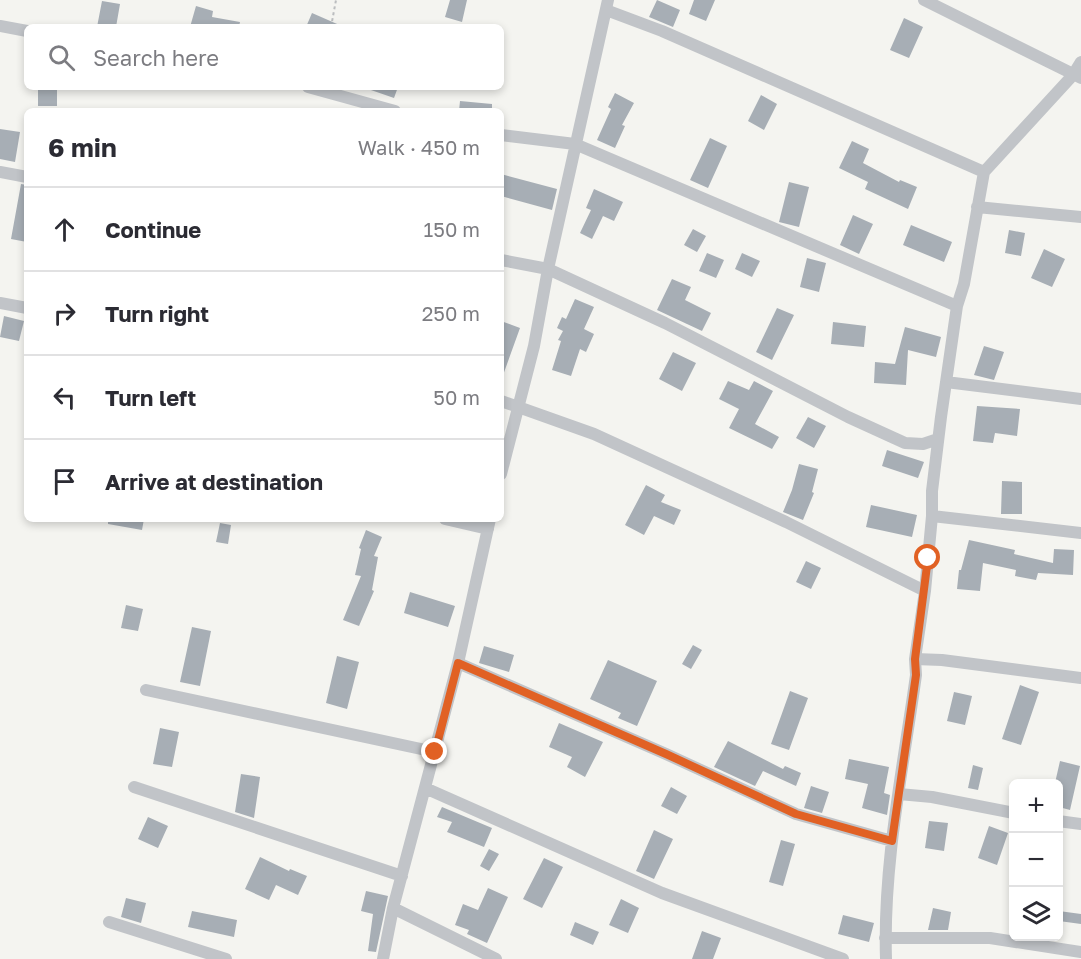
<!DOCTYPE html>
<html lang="en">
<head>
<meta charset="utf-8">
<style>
  :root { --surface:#fff; --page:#f2f2f3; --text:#2b2b33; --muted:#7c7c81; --line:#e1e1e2 }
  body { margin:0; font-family:"Golos Text",sans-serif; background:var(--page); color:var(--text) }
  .controls { position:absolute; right:18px; bottom:18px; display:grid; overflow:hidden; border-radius:9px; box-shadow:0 3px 9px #0003 }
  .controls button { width:54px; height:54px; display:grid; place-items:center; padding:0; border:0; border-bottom:2px solid var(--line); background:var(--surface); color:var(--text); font:30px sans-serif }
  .stop { position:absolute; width:18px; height:18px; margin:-14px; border:4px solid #e16124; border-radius:50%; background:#fff }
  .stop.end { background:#e16124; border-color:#fff; box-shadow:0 2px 6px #0008 }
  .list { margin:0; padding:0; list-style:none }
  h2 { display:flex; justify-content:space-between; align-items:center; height:78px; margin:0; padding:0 24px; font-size:26px }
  h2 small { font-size:20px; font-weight:400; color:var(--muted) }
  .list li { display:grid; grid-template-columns:39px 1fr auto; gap:18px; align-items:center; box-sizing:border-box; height:84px; padding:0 24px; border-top:2px solid var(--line) }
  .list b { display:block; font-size:22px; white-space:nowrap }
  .list em { font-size:20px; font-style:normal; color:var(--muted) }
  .icon { flex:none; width:33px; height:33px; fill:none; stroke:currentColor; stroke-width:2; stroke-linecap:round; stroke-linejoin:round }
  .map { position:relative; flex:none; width:1081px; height:959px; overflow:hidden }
  .search { position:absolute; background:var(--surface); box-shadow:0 3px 9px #0003; left:24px; top:24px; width:480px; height:66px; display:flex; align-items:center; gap:15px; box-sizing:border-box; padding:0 21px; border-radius:9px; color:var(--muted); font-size:22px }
  .panel { position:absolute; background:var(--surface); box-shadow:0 3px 9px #0003; left:24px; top:108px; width:480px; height:414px; border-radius:9px }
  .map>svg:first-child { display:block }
  .building { fill:#a7aeb5 }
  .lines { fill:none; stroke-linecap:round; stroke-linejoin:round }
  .path { stroke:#bbbdbf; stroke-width:2; stroke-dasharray:3 3; stroke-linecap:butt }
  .street { stroke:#c1c4c8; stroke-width:12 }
  .route { stroke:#e16124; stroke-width:8 }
</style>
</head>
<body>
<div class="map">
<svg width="1081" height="959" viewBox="0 0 1081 959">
  <rect width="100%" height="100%" fill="#f4f4f0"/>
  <!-- building -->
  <path class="building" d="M450,0h17l-5,22 -17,-5z
    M657,0l23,10 -7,17 -24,-10z
    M694,0h21l-9,21 -17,-7z
    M102,1l18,3 -4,23h-19z
    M196,6l17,5 -1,6 28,5 -1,5h-49z
    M312,13l32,14h-38z
    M904,18l19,9 -14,31 -19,-8z
    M38,87h19v19h-19z
    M368,87h30l-4,11 -26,-9z
    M615,93l19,10 -12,22 3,1 -10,22 -18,-8 14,-31 -3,-2z
    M761,95l16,9 -13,26 -16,-9z
    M460,101l32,3v7h-33z
    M0,129l20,3 -5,30 -15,-3z
    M710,138l17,8 -19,42 -18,-8z
    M852,141l17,8 -6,14 36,19 1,-2 17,7 -9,22 -43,-20 3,-7 -29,-14z
    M501,174l56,15 -5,21 -51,-14z
    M789,182l20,5 -10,40 -20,-5z
    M21,184l6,1v57l-16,-3z
    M594,189l29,13 -9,19 -11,-5 -11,23 -12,-6 11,-23 -5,-2z
    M853,215l20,9 -14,30 -19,-9z
    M911,225l41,17 -8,20 -41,-17z
    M693,229l13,7 -9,16 -13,-7z
    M1009,230l16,3 -4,23 -16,-3z
    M1044,249l21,10 -13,28 -21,-9z
    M707,253l17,7 -8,18 -17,-7z
    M742,253l18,8 -8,16 -17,-8z
    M807,258l19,5 -7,29 -19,-5z
    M672,279l19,8 -6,13 26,13 -9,18 -45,-21z
    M575,299l19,8 -10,22 10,5 -8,18 -6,-3 -9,27 -19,-6 9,-29 -3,-1 5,-9 -6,-3 5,-11 4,2z
    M777,308l17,7 -22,45 -16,-8z
    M4,316l20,5 -5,20 -19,-4z
    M501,321l19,7 -18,50 -1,-1z
    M833,322l33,4 -2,21 -33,-3z
    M905,327l36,10 -5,20 -28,-7 -2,35 -32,-2 1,-21 20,2z
    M984,346l20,6 -10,28 -20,-5z
    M673,352l23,11 -14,28 -23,-12z
    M728,381l21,9 5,-9 19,10 -18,33 24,13 -7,12 -43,-21 10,-19 -20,-10z
    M977,406l43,3 -3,27 -22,-3 -2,10 -20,-2z
    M808,417l18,9 -12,22 -18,-10z
    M887,450l37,12 -6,16 -36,-12z
    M799,464l19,5 -6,23 2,1 -11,27 -20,-8 9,-22z
    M1002,481l20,1v32h-21z
    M646,485l19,10 -4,7 20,8 -7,15 -20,-9 -10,19 -19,-10z
    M871,505l46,10 -5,22 -46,-10z
    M108,519h36l-2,11 -34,-6z
    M220,523l11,2 -3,19 -12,-2z
    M366,530l16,7 -8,19 4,1 -6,33 2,1 -15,35 -16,-6 18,-44 -6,-1 6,-26 -2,-1z
    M969,540l46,10 -1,4 39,9 1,-14 20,1 -1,25 -35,-2 -2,7 -21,-4 1,-6 -33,-7 -3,28 -23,-2 2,-19h2z
    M806,561l15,7 -10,21 -15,-7z
    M410,592l45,14 -7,21 -44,-14z
    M126,605l17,4 -5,22 -17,-3z
    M192,627l19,4 -11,55 -20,-4z
    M693,645l9,5 -11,19 -9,-5z
    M484,646l30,9 -5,17 -30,-9z
    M337,656l22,6 -12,47 -21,-6z
    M608,660l49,21 -20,45 -19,-8 3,-5 -31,-14z
    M1020,685l19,7 -18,53 -19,-6z
    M790,691l18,7 -19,52 -18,-6z
    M954,692l18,4 -7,29 -18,-4z
    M559,723l44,19 -18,35 -18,-10 5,-10 -23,-10z
    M160,728l19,4 -7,35 -19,-3z
    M728,741l55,28 2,-3 16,7 -5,13 -33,-15 -8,15 -41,-19z
    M849,759l40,8 -5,26 6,2 -3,20 -25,-7 6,-24 -23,-5z
    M1060,761l20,5 -10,44 -11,-3v-24h-4z
    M973,765l10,3 -5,22 -10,-2z
    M241,774l19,3 -6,41 -19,-6z
    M811,786l18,6 -7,21 -18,-5z
    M671,787l16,9 -10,18 -16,-8z
    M442,807l50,21 -8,19 -37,-15 5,-10 -15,-5z
    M148,817l20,9 -10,22 -20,-9z
    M929,821l19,2 -4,28 -19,-3z
    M989,826l19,7 -11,32 -19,-7z
    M654,830l19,9 -19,40 -18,-8z
    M781,840l14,4 -12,42 -14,-4z
    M489,849l10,5 -10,17 -9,-5z
    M260,857l29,14 1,-2 17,7 -9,19 -22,-10 -7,15 -24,-11z
    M544,858l19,9 -21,41 -19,-9z
    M488,888l20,9 -21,46 -20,-9 2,-4 -14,-5 8,-21 15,6z
    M366,891l22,5 -12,56 -8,-1 5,-37 -12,-3z
    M126,898l20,5 -5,20 -20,-6z
    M621,899l18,9 -11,25 -19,-8z
    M933,908l18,4 -3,18h-20z
    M192,911l45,9 -3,17 -46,-10z
    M1059,911l22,3v10l-22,-3z
    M843,915l31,8 -5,19 -31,-8z
    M575,922l24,10 -6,13 -23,-10z
    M702,931l19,7 -8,21h-21z"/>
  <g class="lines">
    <!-- path -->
    <path class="path" d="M331,27l5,-27"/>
    <!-- street -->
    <path class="street" d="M924,0l157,78
      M606,10l56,21 322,141
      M0,26l27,5
      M308,87l87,24
      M501,135l74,9 382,162
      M0,172l27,5
      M977,207l104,10
      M501,260l47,9 117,54 183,94 57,26 18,1 15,-5
      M0,303l27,5
      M946,382l135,17
      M501,401l93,33 192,88 139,69
      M501,474l33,-128 14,-77 60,-269
      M932,516l149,17
      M445,519l43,10
      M915,659l10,-68 7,-75v-25l9,-74 16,-111 7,-22 20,-112 89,-97 8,-13
      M458,663l208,91 130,60 96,27
      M146,690l289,62
      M134,787l268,89
      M425,788l237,105 181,66
      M899,794l33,3 82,16
      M1058,821l23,3
      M393,908l103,51
      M109,922l117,37
      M885,938h105l91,14
      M383,959l10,-51 65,-245 32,-144
      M886,959c-3,-95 17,-190 30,-284l-1,-16 27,1 139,18"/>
  </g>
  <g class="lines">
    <!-- route -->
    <path class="route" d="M435,752l23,-89 208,91 130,60 96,27 24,-166 -1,-16 13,-101"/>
  </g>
</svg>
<div class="controls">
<button>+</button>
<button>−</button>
<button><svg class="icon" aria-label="layers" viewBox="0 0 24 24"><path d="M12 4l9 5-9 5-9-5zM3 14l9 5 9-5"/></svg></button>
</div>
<div class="stop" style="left:928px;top:558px"></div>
<div class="stop end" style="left:435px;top:752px"></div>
<div class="search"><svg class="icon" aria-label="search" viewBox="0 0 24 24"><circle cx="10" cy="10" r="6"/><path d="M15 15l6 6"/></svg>Search here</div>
<section class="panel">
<h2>6 min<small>Walk · 450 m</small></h2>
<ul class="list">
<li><svg class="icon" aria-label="ahead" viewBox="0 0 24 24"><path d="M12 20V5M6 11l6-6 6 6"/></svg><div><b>Continue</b></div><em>150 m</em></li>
<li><svg class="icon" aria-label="right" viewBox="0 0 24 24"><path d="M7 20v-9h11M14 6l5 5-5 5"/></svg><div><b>Turn right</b></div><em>250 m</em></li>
<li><svg class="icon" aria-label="left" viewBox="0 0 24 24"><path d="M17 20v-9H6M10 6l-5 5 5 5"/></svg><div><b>Turn left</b></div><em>50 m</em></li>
<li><svg class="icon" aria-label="arrive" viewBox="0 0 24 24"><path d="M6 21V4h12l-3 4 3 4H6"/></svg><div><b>Arrive at destination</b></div></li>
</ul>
</section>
</div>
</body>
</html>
